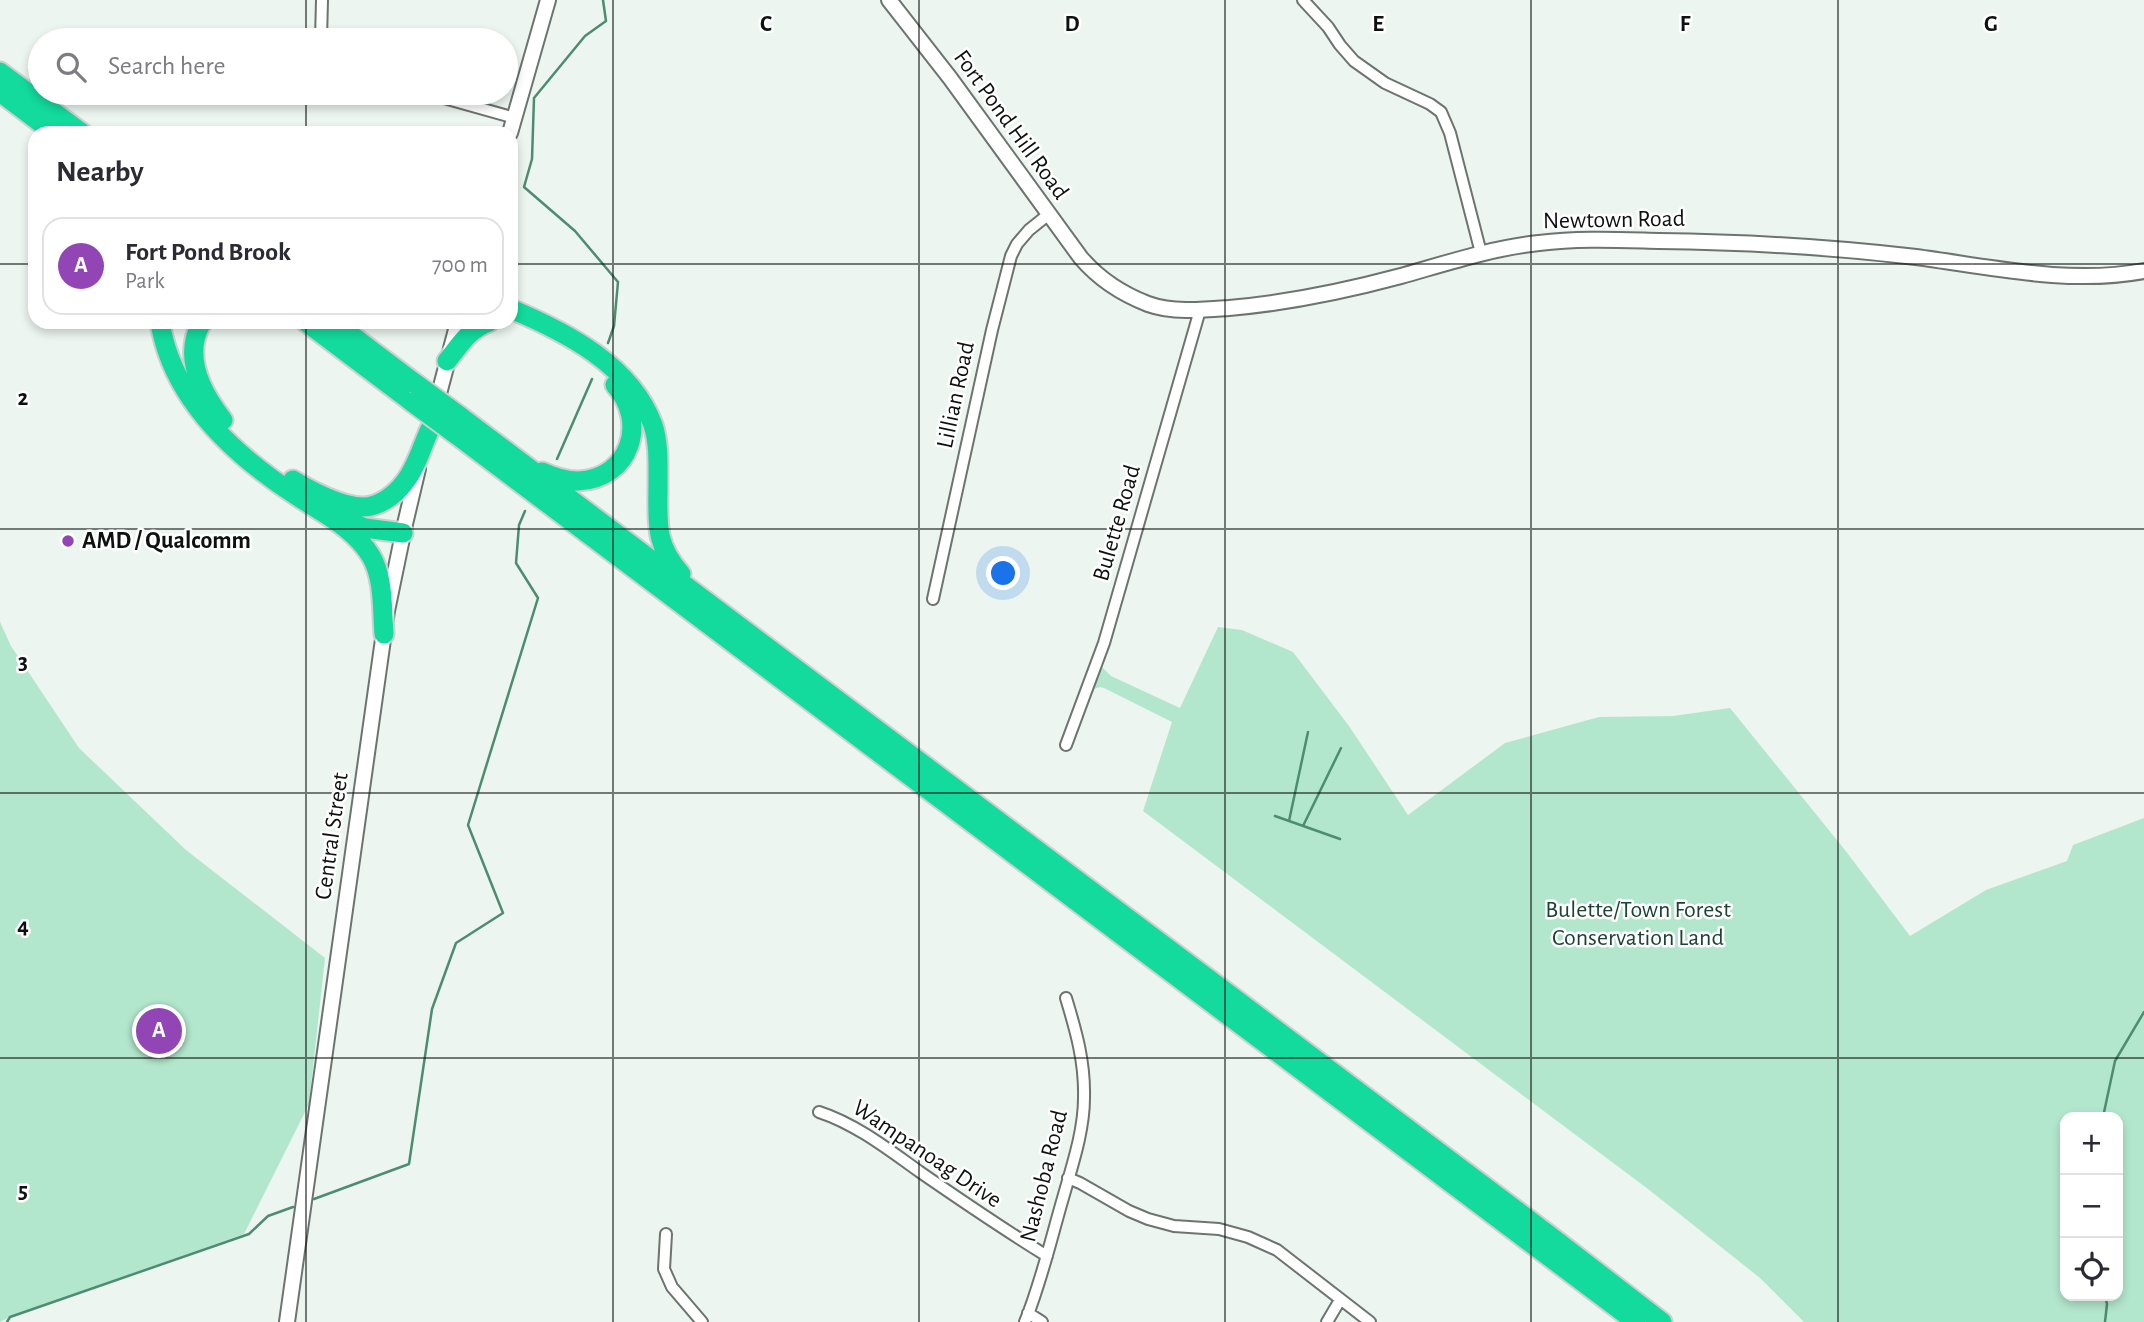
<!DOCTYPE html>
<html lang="en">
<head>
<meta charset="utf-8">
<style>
  :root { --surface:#fff; --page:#f2f2f3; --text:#2b2b33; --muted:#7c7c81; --line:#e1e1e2; --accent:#9245b5 }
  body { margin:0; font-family:"Alegreya Sans",sans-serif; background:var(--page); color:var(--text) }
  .controls { position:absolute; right:21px; bottom:21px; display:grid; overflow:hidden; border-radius:14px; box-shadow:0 4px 10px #0003 }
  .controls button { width:63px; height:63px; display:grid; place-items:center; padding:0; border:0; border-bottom:2px solid var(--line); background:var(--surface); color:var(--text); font:35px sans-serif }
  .you { position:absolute; left:1004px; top:574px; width:24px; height:24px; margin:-18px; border:5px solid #fff; border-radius:50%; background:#1a73e8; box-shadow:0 0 0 10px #1a73e833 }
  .badge { display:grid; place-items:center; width:46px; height:46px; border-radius:50%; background:var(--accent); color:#fff; font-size:23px; font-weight:700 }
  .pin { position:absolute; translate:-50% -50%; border:4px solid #fff; box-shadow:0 2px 7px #0006 }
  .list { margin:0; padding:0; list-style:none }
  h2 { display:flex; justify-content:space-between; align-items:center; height:91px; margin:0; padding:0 28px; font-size:30px }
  h2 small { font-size:23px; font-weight:400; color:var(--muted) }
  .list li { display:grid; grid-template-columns:46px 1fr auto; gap:21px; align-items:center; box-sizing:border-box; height:98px; margin:0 14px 14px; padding:0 14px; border:2px solid var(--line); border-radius:21px }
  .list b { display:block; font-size:26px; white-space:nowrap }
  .list p { margin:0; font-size:23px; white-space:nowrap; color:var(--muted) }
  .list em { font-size:23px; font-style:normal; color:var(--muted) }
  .icon { flex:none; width:38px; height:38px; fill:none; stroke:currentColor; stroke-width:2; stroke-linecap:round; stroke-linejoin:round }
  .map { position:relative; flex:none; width:2144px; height:1322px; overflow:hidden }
  .search { position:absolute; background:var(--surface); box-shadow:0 4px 10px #0003; left:28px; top:28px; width:490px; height:77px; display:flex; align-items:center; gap:18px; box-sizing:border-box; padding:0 24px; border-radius:38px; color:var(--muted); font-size:26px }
  .panel { position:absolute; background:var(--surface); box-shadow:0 4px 10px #0003; left:28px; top:126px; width:490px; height:203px; border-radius:21px }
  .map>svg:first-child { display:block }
  .green { fill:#b3e7cd; fill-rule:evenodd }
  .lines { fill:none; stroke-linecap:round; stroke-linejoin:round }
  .stream { stroke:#4d8c70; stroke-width:2.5 }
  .minor-casing { stroke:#6d7470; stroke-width:14 }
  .tertiary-casing { stroke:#6d7470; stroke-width:18 }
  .motorway-casing { stroke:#cfcfcf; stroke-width:23 }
  .minor { stroke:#fff; stroke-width:10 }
  .tertiary { stroke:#fff; stroke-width:14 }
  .motorway { stroke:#12db9d; stroke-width:19 }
  .motorway-bridge-casing { stroke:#cfcfcf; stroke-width:23; stroke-linecap:butt }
  .motorway-bridge { stroke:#12db9d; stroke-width:19 }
  .grid { fill:none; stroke:#0e110f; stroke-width:2; stroke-opacity:0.55 }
  .poi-dot { fill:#9245b5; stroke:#fff; stroke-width:2.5 }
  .labels { text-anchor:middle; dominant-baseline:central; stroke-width:5; stroke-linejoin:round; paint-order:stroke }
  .street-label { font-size:24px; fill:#0e110f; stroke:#fff }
  .poi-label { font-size:24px; font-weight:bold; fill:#0e110f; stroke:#fff; text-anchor:start }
  .park-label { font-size:24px; fill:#1b4232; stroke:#fff }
  .grid-label { font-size:23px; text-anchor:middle; font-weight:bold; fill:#0e110f; stroke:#fff; stroke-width:5; stroke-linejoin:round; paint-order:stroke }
</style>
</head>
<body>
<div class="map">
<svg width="2144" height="1322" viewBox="0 0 2144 1322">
  <rect width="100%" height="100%" fill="#ecf5f0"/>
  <!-- green -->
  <path class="green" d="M0,622l11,24 68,102 107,102 139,108 -16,146 -65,130 -234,83 -10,5z
    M1218,627l24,3 51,22 56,74 59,89 97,-72 94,-26 74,-1 57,-8 115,142 65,86 76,-46 81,-29 6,-16 71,-27v504h-340l-44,-44 -112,-89 -505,-378 29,-89 -68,-34 -4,-1 -9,3 10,-24 10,10 69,32zM2065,1117h53v179h-53z"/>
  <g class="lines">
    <!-- stream -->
    <path class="stream" d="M603,0l3,21 -21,15 -51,62 -2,61 -8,28 51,44 43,51 -4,44 -6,17
      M557,459l35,-80
      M1275,816l65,23
      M1289,821l19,-89
      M1303,826l38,-78
      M2103,1117l12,-56 29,-49
      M314,1199l95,-35 23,-155 24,-66 47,-30 -35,-88 70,-227 -22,-35 3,-38 6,-14
      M2105,1296l2,8 -2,18
      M7,1322l3,-5 239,-83 19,-18 25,-9"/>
    <defs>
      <path id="minor" d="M1303,0l25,27 12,18 14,16 31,22 45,21 11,8 9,21 31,120
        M321,40l1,-40
        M426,93l89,25
        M933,599l59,-269 19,-74 6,-12 12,-14 20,-16
        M1066,745l38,-102 96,-333
        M819,1112c37,12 70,38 101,60 42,29 83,57 127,84
        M1068,1178l12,5 49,28 19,8 26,7 45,3 29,8 29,13 93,72
        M666,1234l-2,35 8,18 30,35
        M1028,1313l14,9
        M1025,1322c16,-39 26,-83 38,-124 9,-32 21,-67 21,-100 1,-36 -8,-67 -18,-100
        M1327,1322l13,-22"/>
      <path id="tertiary" d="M889,0l61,78 131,180c18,21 41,36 67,46 25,9 55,6 81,4 58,-5 116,-17 172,-32 46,-13 91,-28 138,-33 40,-5 80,-3 120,-2 86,1 172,6 257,16 75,10 153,28 228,14
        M510,133l38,-133
        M436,405l22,-83
        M287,1322l100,-711 18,-87 13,-55"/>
      <path id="motorway" d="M0,72l82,61
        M0,92l54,41
        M511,309c55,23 120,56 142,116 6,18 5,40 5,59 0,38 -4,60 23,90
        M160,322c12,77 75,134 137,174 27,18 57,32 74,60 13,22 11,53 13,78
        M202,322c-20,34 -1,70 21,98
        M306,322l106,80
        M334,322l82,62
        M447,361c13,-16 22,-32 42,-39
        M461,417l1088,818 113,87
        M454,433l1182,889
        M542,472c11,5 24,9 36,9 53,-2 70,-60 37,-96
        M293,480c18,11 49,27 70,27 16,0 32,-12 41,-24 12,-14 18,-37 26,-54
        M346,521l19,7 38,5"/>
    </defs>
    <!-- minor casing -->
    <use href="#minor" class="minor-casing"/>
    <!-- tertiary casing -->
    <use href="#tertiary" class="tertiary-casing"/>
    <!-- motorway casing -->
    <use href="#motorway" class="motorway-casing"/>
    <!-- minor -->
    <use href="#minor" class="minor"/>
    <!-- tertiary -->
    <use href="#tertiary" class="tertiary"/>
    <!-- motorway -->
    <use href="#motorway" class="motorway"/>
    <defs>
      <path id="motorway-bridge" d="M416,384l45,33
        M412,402l42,31"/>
    </defs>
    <!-- motorway-bridge casing -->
    <use href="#motorway-bridge" class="motorway-bridge-casing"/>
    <!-- motorway-bridge -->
    <use href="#motorway-bridge" class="motorway-bridge"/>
  </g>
  <!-- grid -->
  <path class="grid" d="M306,0v40M613,0v1322M919,0v1322M1225,0v1322M1531,0v1322M1838,0v1322M306,93v40M0,264h35M511,264h1633M306,322v1000M0,529h2144M0,793h2144M0,1058h2144"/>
  <!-- markers -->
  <circle class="poi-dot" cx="68" cy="541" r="7"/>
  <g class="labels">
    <!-- street labels -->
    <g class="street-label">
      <text transform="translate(1011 125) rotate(54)">Fort Pond Hill Road</text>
      <text transform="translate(1614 220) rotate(-1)">Newtown Road</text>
      <text transform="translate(956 395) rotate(-78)">Lillian Road</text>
      <text transform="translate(1117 523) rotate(-74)">Bulette Road</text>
      <text transform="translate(332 836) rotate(-82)">Central Street</text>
      <text transform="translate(927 1154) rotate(34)">Wampanoag Drive</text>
      <text transform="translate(1044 1176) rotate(-76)">Nashoba Road</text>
    </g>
    <!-- poi labels -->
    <g class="poi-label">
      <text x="82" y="541">AMD / Qualcomm</text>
    </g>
    <!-- park labels -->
    <g class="park-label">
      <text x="1638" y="910">Bulette/Town Forest<tspan x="1638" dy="28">Conservation Land</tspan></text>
    </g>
  </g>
  <g class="grid-label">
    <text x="766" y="31">C</text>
    <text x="1072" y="31">D</text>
    <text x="1378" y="31">E</text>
    <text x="1685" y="31">F</text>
    <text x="1991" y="31">G</text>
    <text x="23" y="405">2</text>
    <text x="23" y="669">3</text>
    <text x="23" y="933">4</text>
    <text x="23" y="1198">5</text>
  </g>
</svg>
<div class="controls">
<button>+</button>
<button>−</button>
<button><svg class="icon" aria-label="locate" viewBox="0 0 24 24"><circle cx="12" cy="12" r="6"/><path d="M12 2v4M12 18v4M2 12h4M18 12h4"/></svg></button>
</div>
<div class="you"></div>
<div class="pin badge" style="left:159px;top:1031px">A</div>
<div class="search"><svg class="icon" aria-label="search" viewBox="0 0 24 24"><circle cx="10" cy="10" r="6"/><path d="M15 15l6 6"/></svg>Search here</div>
<section class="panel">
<h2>Nearby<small></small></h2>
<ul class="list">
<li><span class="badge">A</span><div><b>Fort Pond Brook</b><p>Park</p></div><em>700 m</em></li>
</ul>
</section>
</div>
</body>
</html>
